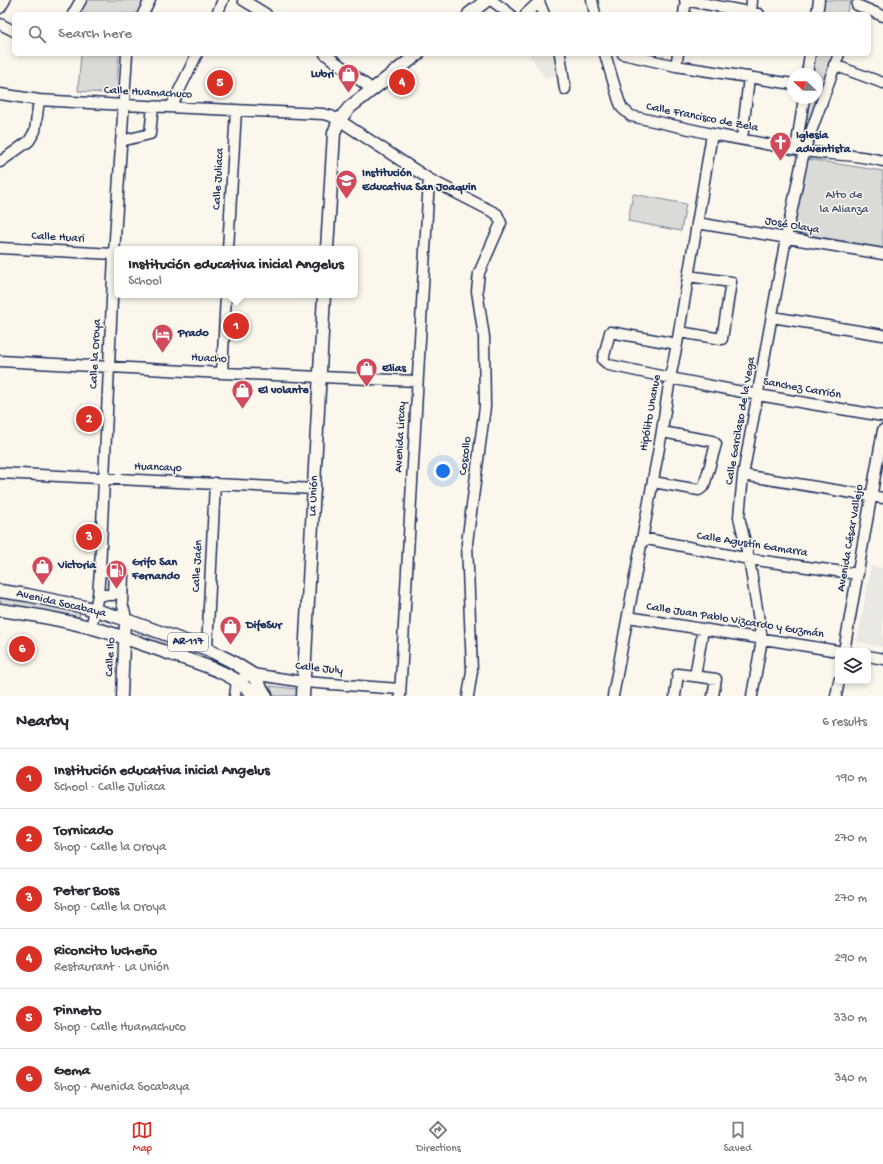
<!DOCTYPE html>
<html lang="en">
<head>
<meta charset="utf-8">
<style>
  :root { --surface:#fff; --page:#f2f2f3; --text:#2b2b33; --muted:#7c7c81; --line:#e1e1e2; --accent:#d93025 }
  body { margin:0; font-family:"Gochi Hand",sans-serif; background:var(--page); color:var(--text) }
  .controls { position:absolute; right:12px; bottom:12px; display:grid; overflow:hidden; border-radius:6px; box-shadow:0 2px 6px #0003 }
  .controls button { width:36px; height:36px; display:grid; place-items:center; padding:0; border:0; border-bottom:1px solid var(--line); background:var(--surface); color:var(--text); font:20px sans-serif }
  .compass { position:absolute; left:787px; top:68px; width:36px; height:36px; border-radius:50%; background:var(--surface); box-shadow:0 2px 6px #0003; rotate:292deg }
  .you { position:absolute; left:443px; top:471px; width:14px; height:14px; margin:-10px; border:3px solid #fff; border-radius:50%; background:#1a73e8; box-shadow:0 0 0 6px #1a73e833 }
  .badge { display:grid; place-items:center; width:26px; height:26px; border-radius:50%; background:var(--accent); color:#fff; font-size:13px; font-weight:700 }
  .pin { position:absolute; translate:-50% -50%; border:2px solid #fff; box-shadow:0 1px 4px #0006 }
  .popup { position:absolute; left:114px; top:246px; width:244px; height:52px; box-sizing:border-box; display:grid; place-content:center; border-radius:6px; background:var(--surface); filter:drop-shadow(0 1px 3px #0005); font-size:13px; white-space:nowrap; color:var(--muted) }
  .popup b { font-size:15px; color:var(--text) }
  .popup::after { content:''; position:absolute; left:50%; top:100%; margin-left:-8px; border:8px solid transparent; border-top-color:var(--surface) }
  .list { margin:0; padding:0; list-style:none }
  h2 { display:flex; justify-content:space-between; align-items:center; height:52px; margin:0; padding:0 16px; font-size:17px }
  h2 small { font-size:13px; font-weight:400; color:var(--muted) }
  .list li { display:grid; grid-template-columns:26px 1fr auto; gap:12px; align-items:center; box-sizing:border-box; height:60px; padding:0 16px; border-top:1px solid var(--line) }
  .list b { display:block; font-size:15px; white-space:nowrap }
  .list p { margin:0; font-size:13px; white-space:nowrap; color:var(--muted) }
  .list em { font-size:13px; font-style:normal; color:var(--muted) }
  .icon { flex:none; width:22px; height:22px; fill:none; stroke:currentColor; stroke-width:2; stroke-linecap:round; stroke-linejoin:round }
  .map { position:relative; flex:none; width:883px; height:696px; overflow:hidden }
  .search { position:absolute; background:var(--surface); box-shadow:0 2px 6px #0003; left:12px; right:12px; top:12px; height:44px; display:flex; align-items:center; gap:10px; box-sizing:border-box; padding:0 14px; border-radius:6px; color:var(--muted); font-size:15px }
  .sheet { height:412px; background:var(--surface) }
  nav { display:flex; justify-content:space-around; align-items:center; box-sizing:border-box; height:56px; border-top:1px solid var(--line); background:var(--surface); font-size:11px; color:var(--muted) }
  nav a { display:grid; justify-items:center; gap:2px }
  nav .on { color:var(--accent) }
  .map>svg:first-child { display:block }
  .built { fill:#eae8e2 }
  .green { fill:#dadad7; stroke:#7a849a }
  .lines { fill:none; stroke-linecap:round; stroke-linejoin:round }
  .minor-casing { stroke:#1b2f5e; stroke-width:13 }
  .major-casing { stroke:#1b2f5e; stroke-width:15 }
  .minor { stroke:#fbf7ec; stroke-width:10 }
  .major { stroke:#fbf7ec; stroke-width:12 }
  .labels { text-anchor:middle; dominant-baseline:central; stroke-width:3; stroke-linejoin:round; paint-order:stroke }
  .shield { fill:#fbf7ec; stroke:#5e6b89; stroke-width:1 }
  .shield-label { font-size:11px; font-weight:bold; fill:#1b2f5e }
  .poi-label { font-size:12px; font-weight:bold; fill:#1b2f5e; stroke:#fbf7ec; text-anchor:start }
  .street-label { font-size:12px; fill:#1b2f5e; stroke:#fbf7ec }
  .park-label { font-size:12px; fill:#415176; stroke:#fbf7ec }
</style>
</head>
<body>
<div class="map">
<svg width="883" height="696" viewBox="0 0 883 696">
  <rect width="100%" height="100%" fill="#fbf7ec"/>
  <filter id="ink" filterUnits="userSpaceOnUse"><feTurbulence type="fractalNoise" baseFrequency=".025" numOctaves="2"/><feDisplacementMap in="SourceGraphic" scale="8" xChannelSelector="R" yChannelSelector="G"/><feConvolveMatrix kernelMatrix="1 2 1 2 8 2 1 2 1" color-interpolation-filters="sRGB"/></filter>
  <g filter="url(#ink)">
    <!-- built -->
    <path class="built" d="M529,54h28l12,16 -23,9z
      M871,566l12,2v79l-26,-5z"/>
    <!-- green -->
    <path class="green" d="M87,0h59l-8,14h-59z
      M823,0h28l-5,14h-25z
      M81,54h38l-3,40 -38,-3z
      M815,54h18l-23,65 -5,-1 3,-20h9v-24h-5z
      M807,159l76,12v77l-90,-16z
      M633,194l53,10 -5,27 -53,-10z
      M0,595l81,16 -3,8 -78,-14z
      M143,631l83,31 -3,7 -83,-31z
      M270,686l27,3v7h-23z"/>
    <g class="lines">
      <defs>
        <path id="minor" d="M243,0l23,14
          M491,0l19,14
          M592,0l3,14
          M685,0l74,14
          M539,2l5,12
          M857,5l26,11
          M0,8l5,-8
          M751,13l1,-13
          M73,14l8,-14
          M143,14l7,-14
          M217,14l6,-14
          M526,14l13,-12v-2
          M684,14l2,-14
          M817,14l2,-14
          M0,24l14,7
          M325,54l48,36
          M560,54l5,35
          M605,54l14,47 3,7 9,8 81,18 92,17c26,4 53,3 79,10
          M623,54l53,12 117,18
          M834,65l49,18
          M676,66l2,-12
          M807,74l3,-20
          M0,94l39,6 85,5 199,9 8,2 8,4 90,59 68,35 4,9 -22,50 -2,18 7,46 1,70 -18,136 5,128 -4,25
          M171,107l26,-53
          M742,139l7,-62
          M121,141l29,-7 3,-28
          M796,149l8,-51
          M0,162l29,-21 6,-10 4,-31
          M697,223l186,31
          M0,248l114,6
          M228,249l8,-139
          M772,317l111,18
          M679,332l43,7 9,-57 -43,-6
          M677,344l-67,-12 -7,28 6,5 61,13 88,17 125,21
          M0,361l222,12 195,8
          M222,373l4,-78
          M0,473c105,6 210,10 315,16
          M743,475l140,23
          M653,482l46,8 5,-4 12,-42 -4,-3 -50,-9
          M642,538l107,21 109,15
          M100,570l22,4 1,1 -1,28 3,10v7l-3,76
          M98,595h15l1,-23
          M628,617l210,34
          M91,628l7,-33 2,-25 14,-316 13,-200
          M207,649l8,-166
          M844,651l39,-221
          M868,656l15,3
          M695,676l8,-46
          M235,696l2,-15 15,-7 52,8 96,7
          M400,696l29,-517
          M613,696l48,-259 9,-59 7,-34 35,-210
          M675,696l3,-22 38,5 -3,17
          M752,696l10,-57 -13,-80 -10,-42 4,-42 43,-237 18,-87 35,-97
          M836,696l3,-15"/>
        <path id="major" d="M469,14l18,-14
          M327,249l7,-116 5,-13 11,-13 68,-53
          M0,591l27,4 58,12 30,9 92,33 24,12 21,13 14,22
          M0,610c37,5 75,12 110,23 22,7 43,15 64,22 26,9 62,18 80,41
          M303,696l21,-401"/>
      </defs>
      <!-- minor casing -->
      <use href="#minor" class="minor-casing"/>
      <!-- major casing -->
      <use href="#major" class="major-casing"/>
      <!-- minor -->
      <use href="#minor" class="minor"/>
      <!-- major -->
      <use href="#major" class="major"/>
    </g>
  </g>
  <!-- icons -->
  <defs>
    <symbol id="shop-pin" viewBox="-11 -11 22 30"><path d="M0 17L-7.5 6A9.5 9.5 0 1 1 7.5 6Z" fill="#d1495b" stroke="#fbf7ec"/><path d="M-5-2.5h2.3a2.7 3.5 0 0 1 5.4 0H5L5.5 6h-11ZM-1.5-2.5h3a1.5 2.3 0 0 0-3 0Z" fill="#fff"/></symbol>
    <symbol id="church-pin" viewBox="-11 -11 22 30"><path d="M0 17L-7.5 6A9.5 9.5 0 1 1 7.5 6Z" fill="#d1495b" stroke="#fbf7ec"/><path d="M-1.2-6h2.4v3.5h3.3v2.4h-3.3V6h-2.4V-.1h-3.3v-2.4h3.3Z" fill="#fff"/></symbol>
    <symbol id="school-pin" viewBox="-11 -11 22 30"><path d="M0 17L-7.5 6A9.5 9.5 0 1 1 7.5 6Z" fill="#d1495b" stroke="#fbf7ec"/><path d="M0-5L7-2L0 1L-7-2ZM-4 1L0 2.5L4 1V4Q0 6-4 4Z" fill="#fff"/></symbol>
    <symbol id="hotel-pin" viewBox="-11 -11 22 30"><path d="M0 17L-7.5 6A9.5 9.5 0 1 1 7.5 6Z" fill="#d1495b" stroke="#fbf7ec"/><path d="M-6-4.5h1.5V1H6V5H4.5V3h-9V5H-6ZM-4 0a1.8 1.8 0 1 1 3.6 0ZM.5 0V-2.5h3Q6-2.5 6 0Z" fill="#fff"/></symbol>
    <symbol id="fuel-pin" viewBox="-11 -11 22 30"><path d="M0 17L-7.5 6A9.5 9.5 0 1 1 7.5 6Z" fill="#d1495b" stroke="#fbf7ec"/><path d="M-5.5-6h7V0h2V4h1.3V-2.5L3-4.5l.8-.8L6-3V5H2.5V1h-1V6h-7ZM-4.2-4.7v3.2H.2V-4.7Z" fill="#fff"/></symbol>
  </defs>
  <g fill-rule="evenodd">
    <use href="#shop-pin" x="336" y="62" width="25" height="34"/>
    <use href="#church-pin" x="768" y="130" width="25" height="34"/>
    <use href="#school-pin" x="334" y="168" width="25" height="34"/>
    <use href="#hotel-pin" x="150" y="322" width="25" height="34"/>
    <use href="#shop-pin" x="354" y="356" width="25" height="34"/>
    <use href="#shop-pin" x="230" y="378" width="25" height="34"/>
    <use href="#shop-pin" x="30" y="554" width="25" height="34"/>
    <use href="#fuel-pin" x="104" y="558" width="25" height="34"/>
    <use href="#shop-pin" x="218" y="614" width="25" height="34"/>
  </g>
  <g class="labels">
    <!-- shield labels -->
    <rect class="shield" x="168" y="633" width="40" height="18" rx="3"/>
    <g class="shield-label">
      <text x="188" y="642">AR-117</text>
    </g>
    <!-- poi labels -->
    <g class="poi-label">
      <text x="334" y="75" text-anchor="end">Lubri</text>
      <text x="796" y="136">Iglesia<tspan x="796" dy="14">adventista</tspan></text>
      <text x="362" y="174">Institución<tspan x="362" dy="14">Educativa San Joaquin</tspan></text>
      <text x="178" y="334">Prado</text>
      <text x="382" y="369">Elias</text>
      <text x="258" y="391">El volante</text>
      <text x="132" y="563">Grifo San<tspan x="132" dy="14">Fernando</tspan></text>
      <text x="58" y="566">Victoria</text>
      <text x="246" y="626">DifeSur</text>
    </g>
    <!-- street labels -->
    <g class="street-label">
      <text transform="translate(148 93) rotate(3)">Calle Huamachuco</text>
      <text transform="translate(702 118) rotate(11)">Calle Francisco de Zela</text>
      <text transform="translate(219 179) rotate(-87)">Calle Juliaca</text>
      <text transform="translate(792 226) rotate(10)">José Olaya</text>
      <text transform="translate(58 238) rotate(3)">Calle Huari</text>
      <text transform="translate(96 354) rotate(-87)">Calle la Oroya</text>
      <text transform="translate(209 359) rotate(3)">Huacho</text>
      <text transform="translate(802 389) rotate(10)">Sanchez Carrión</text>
      <text transform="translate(651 413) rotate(-80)">Hipólito Unanue</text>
      <text transform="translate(741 421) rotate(-80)">Calle Garcilaso de la Vega</text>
      <text transform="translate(401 437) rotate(-87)">Avenida Lircay</text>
      <text transform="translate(466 456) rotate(-83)">Coscollo</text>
      <text transform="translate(158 468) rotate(2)">Huancayo</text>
      <text transform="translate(314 496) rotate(-87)">La Unión</text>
      <text transform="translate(851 538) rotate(-80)">Avenida César Vallejo</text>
      <text transform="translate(752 545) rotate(9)">Calle Agustín Gamarra</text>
      <text transform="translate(198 566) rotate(-87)">Calle Jaén</text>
      <text transform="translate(61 604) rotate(13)">Avenida Socabaya</text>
      <text transform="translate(735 621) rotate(9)">Calle Juan Pablo Vizcardo y Guzmán</text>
      <text transform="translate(111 657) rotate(-87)">Calle Ilo</text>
      <text transform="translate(319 669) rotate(6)">Calle July</text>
    </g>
    <!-- park labels -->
    <g class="park-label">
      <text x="844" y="196">Alto de<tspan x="844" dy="14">la Alianza</tspan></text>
    </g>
  </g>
</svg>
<div class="controls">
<button><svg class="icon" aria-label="layers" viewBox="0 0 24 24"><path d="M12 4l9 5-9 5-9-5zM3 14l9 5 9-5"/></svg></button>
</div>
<svg class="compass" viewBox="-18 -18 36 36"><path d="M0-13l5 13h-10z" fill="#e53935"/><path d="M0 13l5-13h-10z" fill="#7c7c81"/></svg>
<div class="you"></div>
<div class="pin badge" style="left:236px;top:326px">1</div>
<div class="popup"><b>Institución educativa inicial Angelus</b>School</div>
<div class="pin badge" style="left:89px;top:419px">2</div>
<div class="pin badge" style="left:89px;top:537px">3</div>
<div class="pin badge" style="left:402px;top:82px">4</div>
<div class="pin badge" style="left:220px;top:83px">5</div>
<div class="pin badge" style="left:22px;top:649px">6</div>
<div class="search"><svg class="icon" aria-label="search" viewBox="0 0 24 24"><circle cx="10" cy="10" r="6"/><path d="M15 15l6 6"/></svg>Search here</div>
</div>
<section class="sheet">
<h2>Nearby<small>6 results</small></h2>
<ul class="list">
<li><span class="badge">1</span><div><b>Institución educativa inicial Angelus</b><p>School · Calle Juliaca</p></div><em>190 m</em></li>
<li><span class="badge">2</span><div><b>Tornicado</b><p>Shop · Calle la Oroya</p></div><em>270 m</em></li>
<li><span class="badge">3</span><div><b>Peter Boss</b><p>Shop · Calle la Oroya</p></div><em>270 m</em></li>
<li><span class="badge">4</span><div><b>Riconcito lucheño</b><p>Restaurant · La Unión</p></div><em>290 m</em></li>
<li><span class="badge">5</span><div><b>Pinneto</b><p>Shop · Calle Huamachuco</p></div><em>330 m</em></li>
<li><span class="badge">6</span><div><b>Gema</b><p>Shop · Avenida Socabaya</p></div><em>340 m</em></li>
</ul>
</section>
<nav>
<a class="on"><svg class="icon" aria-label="map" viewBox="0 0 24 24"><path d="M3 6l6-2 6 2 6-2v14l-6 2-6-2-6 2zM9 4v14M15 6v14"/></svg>Map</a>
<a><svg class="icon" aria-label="directions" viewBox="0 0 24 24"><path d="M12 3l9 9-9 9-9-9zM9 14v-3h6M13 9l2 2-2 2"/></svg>Directions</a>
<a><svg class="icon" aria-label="saved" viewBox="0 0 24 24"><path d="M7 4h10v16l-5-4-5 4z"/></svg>Saved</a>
</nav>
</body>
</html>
